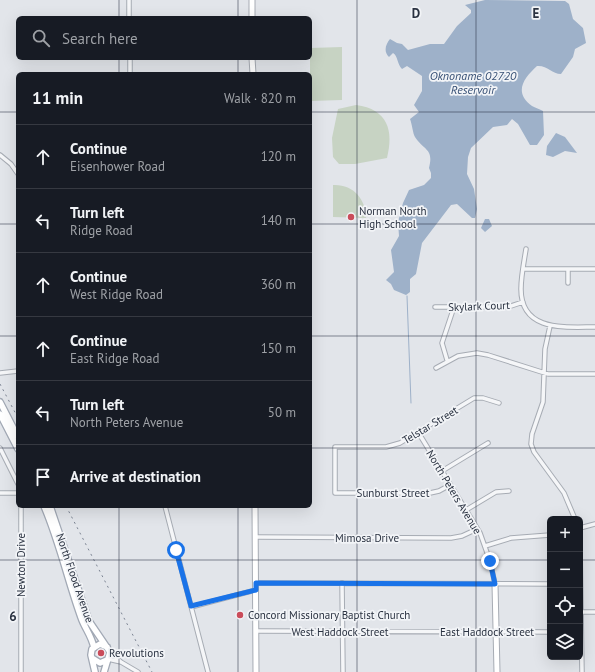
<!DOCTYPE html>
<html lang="en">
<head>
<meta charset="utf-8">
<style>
  :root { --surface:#171b24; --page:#20242c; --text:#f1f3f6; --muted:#9ea1a6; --line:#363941 }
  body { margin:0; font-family:"PT Sans",sans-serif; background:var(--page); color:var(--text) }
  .controls { position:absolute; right:12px; bottom:12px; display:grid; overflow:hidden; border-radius:6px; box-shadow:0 4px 16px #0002 }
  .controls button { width:36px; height:36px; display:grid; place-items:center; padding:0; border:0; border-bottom:1px solid var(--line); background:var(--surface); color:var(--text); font:20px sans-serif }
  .stop { position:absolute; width:12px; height:12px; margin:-9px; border:3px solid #1a73e8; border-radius:50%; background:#fff }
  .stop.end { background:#1a73e8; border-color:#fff; box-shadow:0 1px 4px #0008 }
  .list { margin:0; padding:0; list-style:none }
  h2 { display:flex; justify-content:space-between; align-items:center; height:52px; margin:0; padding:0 16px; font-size:17px }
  h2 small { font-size:13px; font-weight:400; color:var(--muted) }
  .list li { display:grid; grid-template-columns:26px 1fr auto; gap:12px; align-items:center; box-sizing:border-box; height:64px; padding:0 16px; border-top:1px solid var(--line) }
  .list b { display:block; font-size:15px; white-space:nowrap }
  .list p { margin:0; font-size:13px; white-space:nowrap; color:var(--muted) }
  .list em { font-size:13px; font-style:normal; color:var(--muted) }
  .icon { flex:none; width:22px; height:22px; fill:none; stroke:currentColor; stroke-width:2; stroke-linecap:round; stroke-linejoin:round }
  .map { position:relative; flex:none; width:595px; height:672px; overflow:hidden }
  .search { position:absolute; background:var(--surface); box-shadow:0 4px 16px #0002; left:16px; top:16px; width:296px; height:44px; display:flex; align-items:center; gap:10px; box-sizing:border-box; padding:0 14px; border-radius:6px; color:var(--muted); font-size:15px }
  .panel { position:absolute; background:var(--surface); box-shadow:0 4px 16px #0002; left:16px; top:72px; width:296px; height:436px; border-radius:6px }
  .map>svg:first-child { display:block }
  .green { fill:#c7d3c3 }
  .water { fill:#9eb1c9 }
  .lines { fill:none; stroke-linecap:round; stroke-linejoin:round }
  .stream { stroke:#9eb1c9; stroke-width:1 }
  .street-casing { stroke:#a7acb4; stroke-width:5.5 }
  .secondary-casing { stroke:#a7acb4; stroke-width:7 }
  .primary-casing { stroke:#a2a9b5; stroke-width:8 }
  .street { stroke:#f5f6f8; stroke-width:3.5 }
  .secondary { stroke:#fff; stroke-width:5 }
  .primary { stroke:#fff; stroke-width:5.5 }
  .rail { stroke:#7c8493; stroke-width:1; stroke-dasharray:2 4; stroke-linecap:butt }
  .route { stroke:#1a73e8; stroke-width:5 }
  .grid { fill:none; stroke:#2a3241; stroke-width:1; stroke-opacity:0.55 }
  .poi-dot { fill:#ca4c5a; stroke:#f2f4f7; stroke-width:1.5 }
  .labels { text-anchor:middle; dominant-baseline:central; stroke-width:3.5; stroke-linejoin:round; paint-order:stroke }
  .poi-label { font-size:11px; fill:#2a3241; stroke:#f2f4f7; text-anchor:start }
  .street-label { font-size:11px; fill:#2a3241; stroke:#f2f4f7 }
  .water-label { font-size:12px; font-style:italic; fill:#364f74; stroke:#f2f4f7 }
  .grid-label { font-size:13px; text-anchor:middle; font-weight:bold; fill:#2a3241; stroke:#f2f4f7; stroke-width:3.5; stroke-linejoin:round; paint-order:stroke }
</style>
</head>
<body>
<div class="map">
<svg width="595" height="672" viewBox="0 0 595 672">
  <rect width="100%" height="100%" fill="#e2e5ea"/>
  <!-- green -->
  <path class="green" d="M342,47v53l-32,1v-53z
    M356,105c32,4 38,26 31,53l-32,6h-16l-6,-7 -1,-19 6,-29z
    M333,185c20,-1 33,14 33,33l-33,-1z"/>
  <!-- water -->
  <path class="water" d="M485,0l80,1 4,3 4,15 10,9 3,15 -11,6 -2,8 -12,17c-9,0 -14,-9 -24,-8 -13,12 -24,26 -5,40 3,2 8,3 11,5l1,24 -7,10h-7l-12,-21 -6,-5 -5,6 -14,2 -22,21 -3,9 -1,17 7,15 3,20 -2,9h-3l-15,-14 -6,1 -29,38 -6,31 -6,5v13l-4,3 -12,-5 -3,-6 -5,-4 8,-8 -3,-22 8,-14 -1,-14 5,-19 6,-13 15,-5 7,-7v-5l-2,-5c5,-20 -5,-17 -14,-31 -2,-3 -3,-13 -5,-18l9,-7 -5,-7 8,-14v-15l-15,-10 -5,3c-5,-5 -4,-13 -9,-16l-4,4c-6,-6 -3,-13 1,-18l7,4 5,1 6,6 22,-6h14l13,-18 14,-13v-3l-6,-5z
    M556,133l9,4 12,16 -12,-2 -12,6 -7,-2 1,-9z
    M485,219h4l3,7 -7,6 -4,-4z"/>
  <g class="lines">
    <!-- stream -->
    <path class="stream" d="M407,296l4,107"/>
    <defs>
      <path id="street" d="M129,0v18
        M130,58v16
        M0,155l11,9 7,10
        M526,249c-2,13 -5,27 -5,40 0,43 44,38 74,38
        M523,269h72
        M568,283v-14
        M435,307h73l15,-5
        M550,326l-5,23 -2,53 -11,32 -1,10 3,8 30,41 11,26
        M447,360l-5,-17 12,-36
        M436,368l22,-12 19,-3 11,2 60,19h47
        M0,373l18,-2
        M418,432l62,101 10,28 5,23
        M0,448l18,36
        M442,471l46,-28
        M450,485l-11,6 -9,2h-95v-46h51l14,-4 74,-45h9l16,5
        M0,493h18
        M21,506v166
        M165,506l43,166
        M466,510l30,-18 13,-1
        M580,528l15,-4
        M255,537l196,1 11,-2 15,-7
        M580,544l2,128
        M485,546l26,-8 39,-3
        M256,583l294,1
        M342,583l1,89
        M191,607l65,-17
        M581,612h14
        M256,631l294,1
        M108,659l13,3 -11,-10
        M121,662l17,10"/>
      <path id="secondary" d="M252,0v18
        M252,58l1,16
        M255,506l1,166
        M495,584l2,88"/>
      <path id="primary" d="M0,402l18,35
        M0,414l18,35
        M44,506c16,37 24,76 38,114 4,10 10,17 12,28
        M50,506l39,115 21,31 -6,20
        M92,658l8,5 7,-3
        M95,672l-4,-17 1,-6 8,-5 7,3"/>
    </defs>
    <!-- street casing -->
    <use href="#street" class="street-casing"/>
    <!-- secondary casing -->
    <use href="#secondary" class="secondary-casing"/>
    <!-- primary casing -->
    <use href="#primary" class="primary-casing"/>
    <!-- street -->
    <use href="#street" class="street"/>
    <!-- secondary -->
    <use href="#secondary" class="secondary"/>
    <!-- primary -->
    <use href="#primary" class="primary"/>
    <!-- rail -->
    <path class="rail" d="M0,384l18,34
      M66,506l86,166"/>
  </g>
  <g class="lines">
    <!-- route -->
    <path class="route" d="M176,550l15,56 65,-16v-7l239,1 -5,-23"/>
  </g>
  <!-- grid -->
  <path class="grid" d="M119,0v18M238,0v18M357,0v672M476,0v672M119,58v16M238,58v16M0,112h18M310,112h285M0,224h18M310,224h285M0,336h18M310,336h285M0,448h18M310,448h285M119,506v166M238,506v166M0,560h550M580,560h15"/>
  <!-- markers -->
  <g class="poi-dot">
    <circle cx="351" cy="217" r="4"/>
    <circle cx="240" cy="615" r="4"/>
    <circle cx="101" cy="653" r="4"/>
  </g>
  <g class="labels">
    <!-- poi labels -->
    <g class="poi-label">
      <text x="359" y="211">Norman North<tspan x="359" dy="13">High School</tspan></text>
      <text x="248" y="615">Concord Missionary Baptist Church</text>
      <text x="109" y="653">Revolutions</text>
    </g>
    <!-- street labels -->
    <g class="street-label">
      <text transform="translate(479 306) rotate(-2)">Skylark Court</text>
      <text transform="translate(430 425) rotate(-31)">Telstar Street</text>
      <text transform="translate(454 492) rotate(59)">North Peters Avenue</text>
      <text x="393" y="493">Sunburst Street</text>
      <text x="367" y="538">Mimosa Drive</text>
      <text transform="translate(21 565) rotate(-90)">Newton Drive</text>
      <text transform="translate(75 578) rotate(71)">North Flood Avenue</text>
      <text x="340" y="632">West Haddock Street</text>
      <text x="487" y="632">East Haddock Street</text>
    </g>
    <!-- water labels -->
    <g class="water-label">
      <text x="473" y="75">Oknoname 02720<tspan x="473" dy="14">Reservoir</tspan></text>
    </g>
  </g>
  <g class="grid-label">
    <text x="416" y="18">D</text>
    <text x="536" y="18">E</text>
    <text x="13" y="621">6</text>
  </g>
</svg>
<div class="controls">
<button>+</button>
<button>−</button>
<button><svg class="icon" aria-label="locate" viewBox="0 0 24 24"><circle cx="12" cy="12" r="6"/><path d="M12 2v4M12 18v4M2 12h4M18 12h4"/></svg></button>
<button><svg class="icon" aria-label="layers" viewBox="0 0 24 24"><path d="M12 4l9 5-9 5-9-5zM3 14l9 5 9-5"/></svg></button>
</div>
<div class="stop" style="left:176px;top:550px"></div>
<div class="stop end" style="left:490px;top:561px"></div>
<div class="search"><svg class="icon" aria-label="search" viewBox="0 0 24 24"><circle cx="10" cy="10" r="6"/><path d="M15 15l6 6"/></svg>Search here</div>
<section class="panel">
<h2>11 min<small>Walk · 820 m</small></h2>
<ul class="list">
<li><svg class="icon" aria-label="ahead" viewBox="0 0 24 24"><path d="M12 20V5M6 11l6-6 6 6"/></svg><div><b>Continue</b><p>Eisenhower Road</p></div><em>120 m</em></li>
<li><svg class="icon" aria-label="left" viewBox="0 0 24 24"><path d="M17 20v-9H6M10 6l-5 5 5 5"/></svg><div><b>Turn left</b><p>Ridge Road</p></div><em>140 m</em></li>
<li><svg class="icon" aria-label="ahead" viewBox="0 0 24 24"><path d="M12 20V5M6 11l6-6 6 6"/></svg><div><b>Continue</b><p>West Ridge Road</p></div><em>360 m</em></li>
<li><svg class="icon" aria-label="ahead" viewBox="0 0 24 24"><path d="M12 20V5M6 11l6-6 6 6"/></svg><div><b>Continue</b><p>East Ridge Road</p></div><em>150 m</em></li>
<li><svg class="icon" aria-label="left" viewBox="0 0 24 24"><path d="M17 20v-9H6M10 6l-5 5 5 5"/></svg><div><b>Turn left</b><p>North Peters Avenue</p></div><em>50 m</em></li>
<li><svg class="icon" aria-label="arrive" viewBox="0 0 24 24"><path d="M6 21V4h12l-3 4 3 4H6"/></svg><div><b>Arrive at destination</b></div></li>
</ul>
</section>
</div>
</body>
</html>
